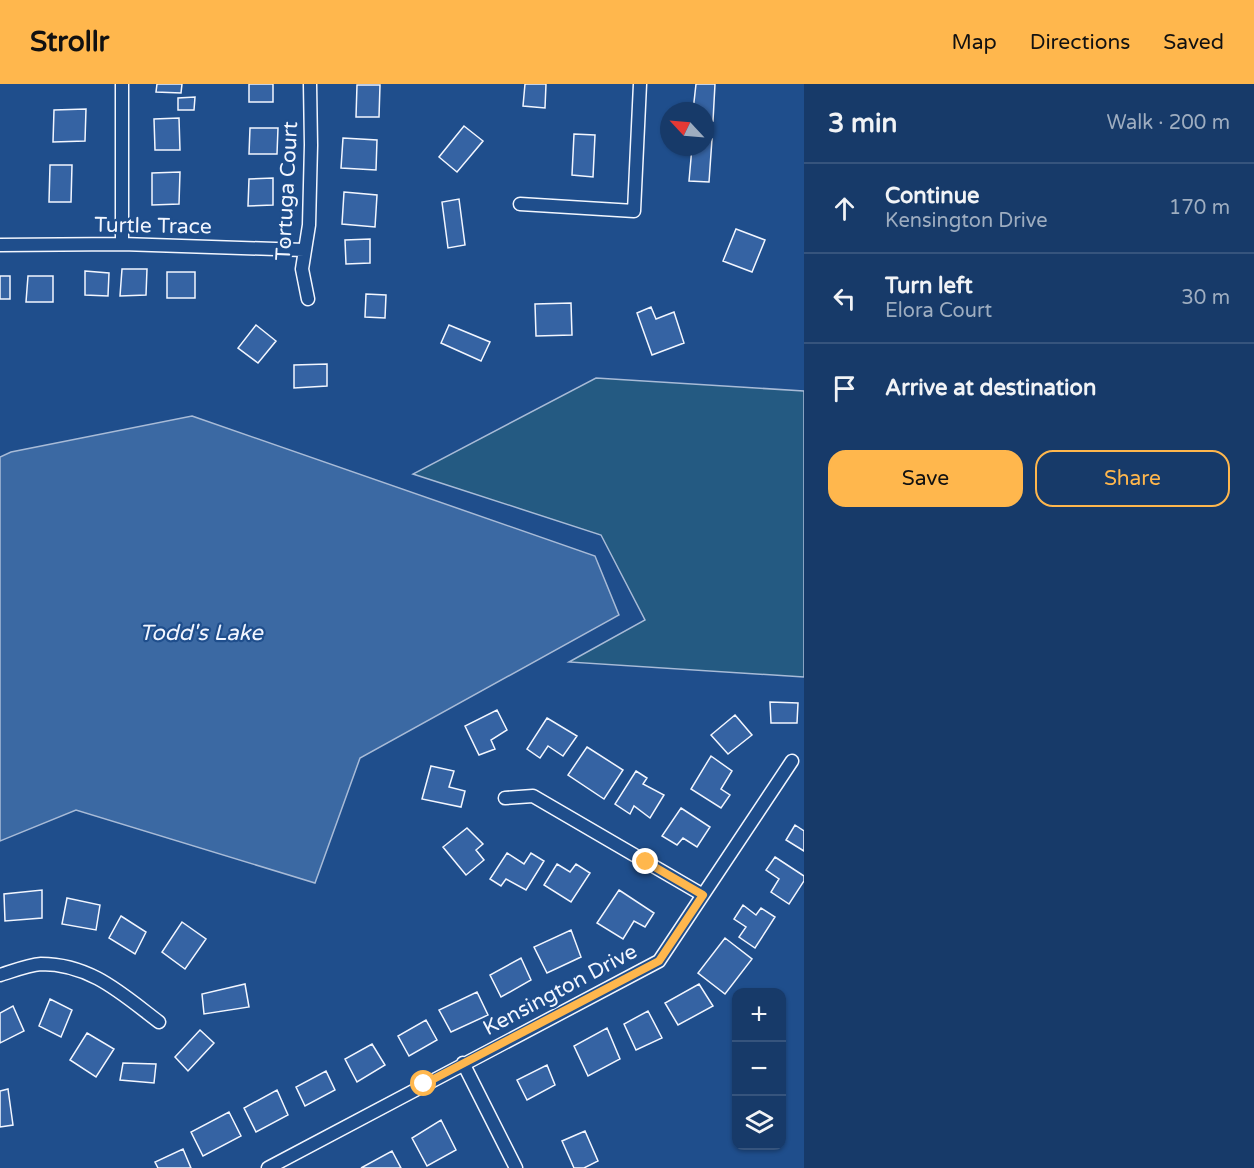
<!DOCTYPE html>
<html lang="en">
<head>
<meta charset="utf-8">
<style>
  :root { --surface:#173a69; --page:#244571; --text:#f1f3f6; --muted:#9eadc0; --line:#36547d; --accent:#ffb74d }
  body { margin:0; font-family:"Varela Round",sans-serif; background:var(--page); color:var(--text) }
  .controls { position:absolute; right:18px; bottom:18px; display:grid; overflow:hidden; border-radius:12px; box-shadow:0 2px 4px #0004 }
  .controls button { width:54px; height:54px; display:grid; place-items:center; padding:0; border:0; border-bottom:2px solid var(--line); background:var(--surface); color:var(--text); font:30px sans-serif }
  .compass { position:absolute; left:660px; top:18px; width:54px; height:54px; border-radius:50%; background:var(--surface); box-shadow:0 2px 4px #0004; rotate:296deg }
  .stop { position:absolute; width:18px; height:18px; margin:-14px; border:4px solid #ffb74d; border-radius:50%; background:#fff }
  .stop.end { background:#ffb74d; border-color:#fff; box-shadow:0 2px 6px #0008 }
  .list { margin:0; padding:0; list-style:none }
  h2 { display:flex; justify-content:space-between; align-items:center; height:78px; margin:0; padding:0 24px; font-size:26px }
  h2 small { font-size:20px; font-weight:400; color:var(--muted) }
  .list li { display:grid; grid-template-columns:39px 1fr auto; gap:18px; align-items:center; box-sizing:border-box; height:90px; padding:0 24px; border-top:2px solid var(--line) }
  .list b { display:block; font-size:22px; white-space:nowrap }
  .list p { margin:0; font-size:20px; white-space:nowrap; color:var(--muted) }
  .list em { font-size:20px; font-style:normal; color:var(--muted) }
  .actions { display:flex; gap:12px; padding:18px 24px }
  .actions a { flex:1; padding:14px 0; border:2px solid var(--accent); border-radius:18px; text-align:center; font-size:21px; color:var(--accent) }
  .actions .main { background:var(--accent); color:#111 }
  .icon { flex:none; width:33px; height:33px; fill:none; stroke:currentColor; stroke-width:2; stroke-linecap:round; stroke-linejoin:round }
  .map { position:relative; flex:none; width:804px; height:1084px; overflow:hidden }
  header { display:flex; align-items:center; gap:36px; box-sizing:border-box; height:84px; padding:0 30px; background:var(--accent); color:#111 }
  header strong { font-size:28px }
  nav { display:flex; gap:33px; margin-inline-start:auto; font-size:21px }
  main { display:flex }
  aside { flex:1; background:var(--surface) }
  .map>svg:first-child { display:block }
  .green { fill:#245a82; stroke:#a8bbd7; stroke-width:1.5 }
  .water { fill:#3b69a3; stroke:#a8bbd7; stroke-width:1.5 }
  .building { fill:#3563a3; stroke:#f2f6ff; stroke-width:1.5 }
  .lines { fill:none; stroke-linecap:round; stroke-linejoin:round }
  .minor-casing { stroke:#f2f6ff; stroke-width:15 }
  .minor { stroke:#1f4e8c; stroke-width:12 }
  .route { stroke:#ffb74d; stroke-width:8 }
  .labels { text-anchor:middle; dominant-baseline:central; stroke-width:4.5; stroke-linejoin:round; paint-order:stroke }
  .street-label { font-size:21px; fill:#f2f6ff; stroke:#1f4e8c }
  .water-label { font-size:22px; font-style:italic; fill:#f2f6ff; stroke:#1f4e8c }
</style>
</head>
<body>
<header>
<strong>Strollr</strong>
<nav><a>Map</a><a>Directions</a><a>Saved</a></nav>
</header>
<main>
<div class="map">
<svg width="804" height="1084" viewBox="0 0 804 1084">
  <rect width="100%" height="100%" fill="#1f4e8c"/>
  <!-- green -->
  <path class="green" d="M596,294l208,13v286l-235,-15 76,-42 -44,-85 -188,-61z"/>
  <!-- water -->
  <path class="water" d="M192,332l403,140 24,59 -259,143 -45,125 -239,-73 -76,31v-384l11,-5z"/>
  <!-- building -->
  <path class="building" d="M157,0h25l-1,9 -25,-1z
    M249,0h24v18h-24z
    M525,0h21l-1,24 -22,-2z
    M696,0h19l-2,37h-8v-10h-12z
    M357,1h23l-1,32h-23z
    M195,13l-1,13h-16v-12z
    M86,25l-1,32 -32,1 1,-32z
    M179,34l1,32h-25l-1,-31z
    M464,42l19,15 -26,31 -18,-15z
    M250,44h28l-1,26h-28z
    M574,50l21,1 -2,42 -21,-2z
    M343,54l34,2 -1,30 -35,-2z
    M705,55h7l-3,43 -20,-1 3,-34h13z
    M50,81h22l-1,37h-22z
    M180,88l-1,32 -27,1v-32z
    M273,94v27l-25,1 1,-27z
    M344,108l33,3 -2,32 -33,-3z
    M459,115l6,46 -17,3 -6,-46z
    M736,145l29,11 -13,32 -29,-11z
    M370,155v24l-24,1 -1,-24z
    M122,185h25l-1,26 -26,1z
    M85,187l24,2 -1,23 -23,-1z
    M167,188h28v26h-28z
    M0,192h10v23h-10z
    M28,192h25v26h-27z
    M366,210l20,1 -1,23 -20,-1z
    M571,219l1,32 -36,1 -1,-32z
    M651,223l5,12 18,-7 10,31 -32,12 -15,-42z
    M256,241l20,16 -18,22 -20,-15z
    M449,241l41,17 -9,19 -40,-18z
    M327,280v22l-33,2v-23z
    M770,618l28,1 -1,20h-26z
    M497,626l10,20 -16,10 4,9 -16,6 -14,-29z
    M735,631l17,20 -24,19 -17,-19z
    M547,634l30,18 -14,20 -15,-10 -8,12 -13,-9z
    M587,663l36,23 -19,29 -36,-24z
    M711,672l21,15 -11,18 9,6 -9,13 -30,-19z
    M431,682l23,5 -5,16 16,4 -4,16 -39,-8z
    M636,687l11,7 -4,6 21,11 -14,23 -16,-12 -4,8 -15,-10z
    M681,724l29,19 -13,20 -14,-9 -6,7 -15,-9z
    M795,741l9,6v20l-18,-11z
    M467,744l16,16 -7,6 8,10 -18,15 -23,-28z
    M507,769l17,11 7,-11 13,8 -18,29 -20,-11 -5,7 -11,-7z
    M775,773l29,19v5l-15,23 -18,-12 8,-13 -13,-9z
    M557,780l13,8 6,-8 14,9 -19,29 -27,-17z
    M42,806v28l-37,3 -1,-27z
    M619,806l35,23 -9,14 -11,-6 -11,18 -26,-16z
    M67,814l33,7 -4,25 -34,-6z
    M743,821l13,10 5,-7 14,9 -20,31 -16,-11 7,-10 -12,-8z
    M121,832l25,16 -11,22 -26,-16z
    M182,838l24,17 -21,30 -23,-17z
    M571,846l10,27 -34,16 -13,-26z
    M725,854l27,21 -27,35 -27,-21z
    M521,874l10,22 -30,17 -11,-22z
    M245,900l4,23 -45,7 -2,-20z
    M699,900l14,22 -35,19 -13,-22z
    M477,908l11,23 -37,17 -12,-22z
    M50,915l22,11 -11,27 -22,-11z
    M13,922l11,25 -24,12v-30z
    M648,927l14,27 -26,12 -12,-26z
    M426,936l11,20 -28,16 -11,-20z
    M607,944l13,31 -32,17 -14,-30z
    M200,946l14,13 -26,28 -13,-14z
    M87,949l27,16 -18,28 -26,-17z
    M372,960l13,21 -28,17 -12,-23z
    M123,979l33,1 -2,19 -34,-3z
    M547,981l8,20 -28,15 -10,-20z
    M326,987l9,19 -30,16 -9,-19z
    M8,1005l5,36 -13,2v-36z
    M277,1006l11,25 -32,17 -12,-24z
    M229,1028l12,24 -38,20 -12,-24z
    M441,1036l15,30 -29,16 -15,-28z
    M585,1047l13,30 -14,7h-10l-12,-27z
    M183,1065l8,19h-33l-3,-6z
    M392,1067l9,17h-40z"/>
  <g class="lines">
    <defs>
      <path id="minor" d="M520,120l114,7 6,-127
        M122,160v-160
        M0,161l122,-1 182,6
        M308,215l-6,-30 7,-44 2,-80 -1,-61
        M505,714l28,-2 170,99
        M0,891c13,-4 28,-10 41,-11 50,0 81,30 118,58
        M463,979l53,105
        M268,1084l391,-207 133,-200"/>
    </defs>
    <!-- minor casing -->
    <use href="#minor" class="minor-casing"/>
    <!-- minor -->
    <use href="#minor" class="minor"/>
  </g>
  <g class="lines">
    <!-- route -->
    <path class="route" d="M424,1000l235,-123 44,-66 -57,-33"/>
  </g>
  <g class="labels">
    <!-- street labels -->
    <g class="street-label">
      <text transform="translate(287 107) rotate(-87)">Tortuga Court</text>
      <text transform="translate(153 142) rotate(1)">Turtle Trace</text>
      <text transform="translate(560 906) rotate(-28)">Kensington Drive</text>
    </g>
    <!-- water labels -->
    <g class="water-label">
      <text x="201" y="549">Todd's Lake</text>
    </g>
  </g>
</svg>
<div class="controls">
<button>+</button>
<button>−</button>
<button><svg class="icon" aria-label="layers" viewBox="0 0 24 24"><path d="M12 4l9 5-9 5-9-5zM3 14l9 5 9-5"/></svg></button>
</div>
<svg class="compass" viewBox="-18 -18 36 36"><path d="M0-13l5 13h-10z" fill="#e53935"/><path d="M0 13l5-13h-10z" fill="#9eadc0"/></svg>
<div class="stop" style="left:424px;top:1000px"></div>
<div class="stop end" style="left:646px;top:778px"></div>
</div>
<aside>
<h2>3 min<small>Walk · 200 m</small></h2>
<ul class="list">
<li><svg class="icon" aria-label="ahead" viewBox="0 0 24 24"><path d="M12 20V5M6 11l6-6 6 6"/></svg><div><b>Continue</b><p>Kensington Drive</p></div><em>170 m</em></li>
<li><svg class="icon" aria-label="left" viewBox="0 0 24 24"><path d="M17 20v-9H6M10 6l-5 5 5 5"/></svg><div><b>Turn left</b><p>Elora Court</p></div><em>30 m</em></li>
<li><svg class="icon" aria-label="arrive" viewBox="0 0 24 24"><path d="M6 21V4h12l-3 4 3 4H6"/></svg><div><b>Arrive at destination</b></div></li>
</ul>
<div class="actions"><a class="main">Save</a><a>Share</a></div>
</aside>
</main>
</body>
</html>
